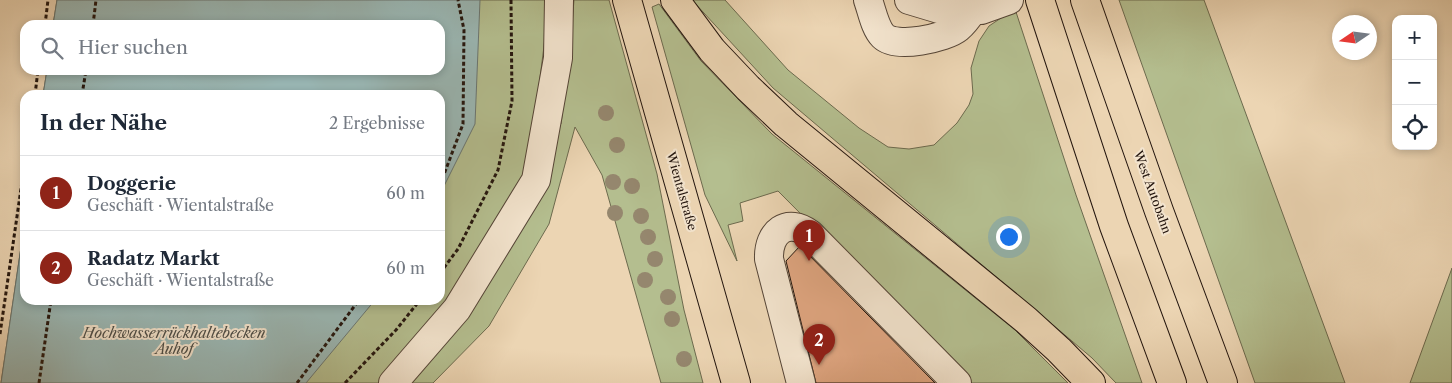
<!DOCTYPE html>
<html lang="de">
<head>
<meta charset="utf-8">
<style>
  :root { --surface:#fff; --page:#f6f6f7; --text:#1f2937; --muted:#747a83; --line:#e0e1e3; --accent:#8f2418 }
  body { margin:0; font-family:"Libre Caslon Text",serif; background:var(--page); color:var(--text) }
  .controls { position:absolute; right:15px; top:15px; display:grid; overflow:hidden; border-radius:10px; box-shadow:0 2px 8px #0003 }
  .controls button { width:45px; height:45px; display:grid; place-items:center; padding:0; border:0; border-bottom:1px solid var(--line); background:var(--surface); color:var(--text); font:25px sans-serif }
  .compass { position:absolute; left:1332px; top:15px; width:45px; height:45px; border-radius:50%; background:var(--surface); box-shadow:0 2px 8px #0003; rotate:257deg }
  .you { position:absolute; left:1008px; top:236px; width:18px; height:18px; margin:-12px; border:4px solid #fff; border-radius:50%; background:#1a73e8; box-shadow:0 0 0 8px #1a73e833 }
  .badge { display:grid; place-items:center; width:32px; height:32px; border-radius:50%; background:var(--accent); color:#fff; font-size:16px; font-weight:700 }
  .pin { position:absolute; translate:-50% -41px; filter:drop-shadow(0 1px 2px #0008) }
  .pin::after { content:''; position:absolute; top:26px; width:18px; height:15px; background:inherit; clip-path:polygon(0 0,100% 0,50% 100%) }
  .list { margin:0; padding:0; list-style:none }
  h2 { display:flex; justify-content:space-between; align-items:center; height:65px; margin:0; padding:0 20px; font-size:21px }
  h2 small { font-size:16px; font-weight:400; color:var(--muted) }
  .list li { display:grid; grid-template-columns:32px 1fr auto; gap:15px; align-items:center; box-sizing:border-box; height:75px; padding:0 20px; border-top:1px solid var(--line) }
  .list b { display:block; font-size:19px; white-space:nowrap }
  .list p { margin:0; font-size:16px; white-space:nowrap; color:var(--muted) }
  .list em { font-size:16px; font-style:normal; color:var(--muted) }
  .icon { flex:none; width:28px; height:28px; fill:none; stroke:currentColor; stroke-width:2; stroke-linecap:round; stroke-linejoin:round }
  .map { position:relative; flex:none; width:1452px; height:383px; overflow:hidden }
  .search { position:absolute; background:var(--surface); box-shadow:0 2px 8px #0003; left:20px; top:20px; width:425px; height:55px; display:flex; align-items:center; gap:12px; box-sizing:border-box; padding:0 18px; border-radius:15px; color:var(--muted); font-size:19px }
  .panel { position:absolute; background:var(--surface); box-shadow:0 2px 8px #0003; left:20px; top:90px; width:425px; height:215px; border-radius:15px }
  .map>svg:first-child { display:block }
  .green { fill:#b4be8f; stroke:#6c6a4e }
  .water { fill:#9ab7b4; stroke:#6a7672 }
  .building { fill:#e0a681; stroke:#23150e }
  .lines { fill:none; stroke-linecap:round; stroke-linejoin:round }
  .minor-casing { stroke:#554537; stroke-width:30 }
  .major-casing { stroke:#23150e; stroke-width:30 }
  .highway-casing { stroke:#23150e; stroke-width:30 }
  .path { stroke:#23150e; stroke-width:3; stroke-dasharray:4 2.5; stroke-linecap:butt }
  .minor { stroke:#f3e4ce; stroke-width:28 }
  .major { stroke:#ecd5b3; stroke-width:28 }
  .highway { stroke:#ecd5b3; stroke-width:28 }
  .tree { fill:#95876e }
  .labels { text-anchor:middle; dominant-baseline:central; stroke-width:4; stroke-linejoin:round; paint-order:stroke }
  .street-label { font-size:12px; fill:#23150e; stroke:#f3e4ce }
  .water-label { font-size:14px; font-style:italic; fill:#4d4e48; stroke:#f3e4ce }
</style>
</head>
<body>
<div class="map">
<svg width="1452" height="383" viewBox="0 0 1452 383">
  <rect width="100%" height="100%" fill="#ecd5b3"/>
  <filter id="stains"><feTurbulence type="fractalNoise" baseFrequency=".004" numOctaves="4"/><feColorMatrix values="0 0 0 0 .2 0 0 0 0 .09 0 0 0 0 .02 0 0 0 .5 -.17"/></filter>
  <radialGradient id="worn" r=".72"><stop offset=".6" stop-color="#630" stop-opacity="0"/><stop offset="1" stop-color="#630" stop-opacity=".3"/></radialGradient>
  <!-- green -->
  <path class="green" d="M57,0h489l1,22 -12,96 26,6 8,-64 5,-60h35l48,174 27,136 19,73h-42l-59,-208 -27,-48 -26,97 -60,102 -56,57h-432l24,-163v80h415v-205h-397l4,-25h393v-45h-387z
    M692,0h33l63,70 71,58 29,19 21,2 25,-4 23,-22 12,-18 4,-11 -2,-26 8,-27 10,-15 15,-10 12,-4 60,183 66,188h-26l-24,-25 -319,-270z
    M1119,0h85l141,383h-90z
    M659,4l42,57 71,73 243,196 53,53h-99l-191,-192 -38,12 3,18 -15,4 9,36 -32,-66 -53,-188z
    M1452,268v115h-42z"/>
  <!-- water -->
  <path class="water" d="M57,0h423l-5,124 -35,70v-99h-397l4,-25h393v-45h-387z
    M25,220v80h350l-69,83h-305z"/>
  <!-- building -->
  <path class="building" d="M800,246l135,137h-119l-30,-122z"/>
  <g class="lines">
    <defs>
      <path id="minor" d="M868,0c4,11 7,28 15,36 13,13 63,2 75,-8 6,-5 11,-12 15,-18
        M909,0l30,9 42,1 28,-10
        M393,383l64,-74 79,-129 22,-122 1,-58
        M801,383l-32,-124c-1,-27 18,-42 41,-25l147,149"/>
      <path id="major" d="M627,0l109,383"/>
      <path id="highway" d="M675,0l37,50 36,38 38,36 240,196 33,30 32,33
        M1040,0l74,226 58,157
        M1085,0l74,211 64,172"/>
    </defs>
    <!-- minor casing -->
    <use href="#minor" class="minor-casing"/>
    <!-- major casing -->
    <use href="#major" class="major-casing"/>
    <!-- highway casing -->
    <use href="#highway" class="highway-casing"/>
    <!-- path -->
    <path class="path" d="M45,25l3,-25
      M93,25l3,-25
      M35,95l3,-25
      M82,95l4,-25
      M440,185l23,-61 1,-94 -6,-30
      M440,273l18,-24 40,-79 14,-69 -1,-101
      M0,334l25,-173
      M39,383l12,-83
      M297,383l62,-83
      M345,383l51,-53 24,-30"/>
    <!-- minor -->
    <use href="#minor" class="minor"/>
    <!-- major -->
    <use href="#major" class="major"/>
    <!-- highway -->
    <use href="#highway" class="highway"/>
  </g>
  <!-- trees -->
  <g class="tree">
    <circle cx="606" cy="113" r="8"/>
    <circle cx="617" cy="145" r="8"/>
    <circle cx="613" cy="182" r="8"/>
    <circle cx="632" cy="186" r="8"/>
    <circle cx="615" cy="213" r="8"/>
    <circle cx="641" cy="216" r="8"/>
    <circle cx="648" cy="237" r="8"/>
    <circle cx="655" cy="259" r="8"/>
    <circle cx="645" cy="280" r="8"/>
    <circle cx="668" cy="297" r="8"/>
    <circle cx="672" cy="319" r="8"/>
    <circle cx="684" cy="359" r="8"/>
  </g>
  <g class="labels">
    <!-- street labels -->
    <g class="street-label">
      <text transform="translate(682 191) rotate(74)">Wientalstraße</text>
      <text transform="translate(1153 192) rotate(70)">West Autobahn</text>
    </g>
    <!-- water labels -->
    <g class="water-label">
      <text x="174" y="333">Hochwasserrückhaltebecken<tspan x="174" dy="16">Auhof</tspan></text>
    </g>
  </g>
  <rect width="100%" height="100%" filter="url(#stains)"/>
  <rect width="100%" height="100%" fill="url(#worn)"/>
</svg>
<div class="controls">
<button>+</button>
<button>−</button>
<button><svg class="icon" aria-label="locate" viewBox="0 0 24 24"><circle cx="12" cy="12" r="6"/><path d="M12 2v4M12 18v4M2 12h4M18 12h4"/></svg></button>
</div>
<svg class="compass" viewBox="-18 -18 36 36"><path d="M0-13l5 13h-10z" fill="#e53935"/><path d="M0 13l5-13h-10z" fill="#747a83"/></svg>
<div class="you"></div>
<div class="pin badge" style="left:809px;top:261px">1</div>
<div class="pin badge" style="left:819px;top:365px">2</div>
<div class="search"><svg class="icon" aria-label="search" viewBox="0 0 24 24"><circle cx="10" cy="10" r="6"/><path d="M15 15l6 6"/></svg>Hier suchen</div>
<section class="panel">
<h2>In der Nähe<small>2 Ergebnisse</small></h2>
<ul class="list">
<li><span class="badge">1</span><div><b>Doggerie</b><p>Geschäft · Wientalstraße</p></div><em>60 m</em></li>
<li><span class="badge">2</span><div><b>Radatz Markt</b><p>Geschäft · Wientalstraße</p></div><em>60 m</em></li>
</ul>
</section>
</div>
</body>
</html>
